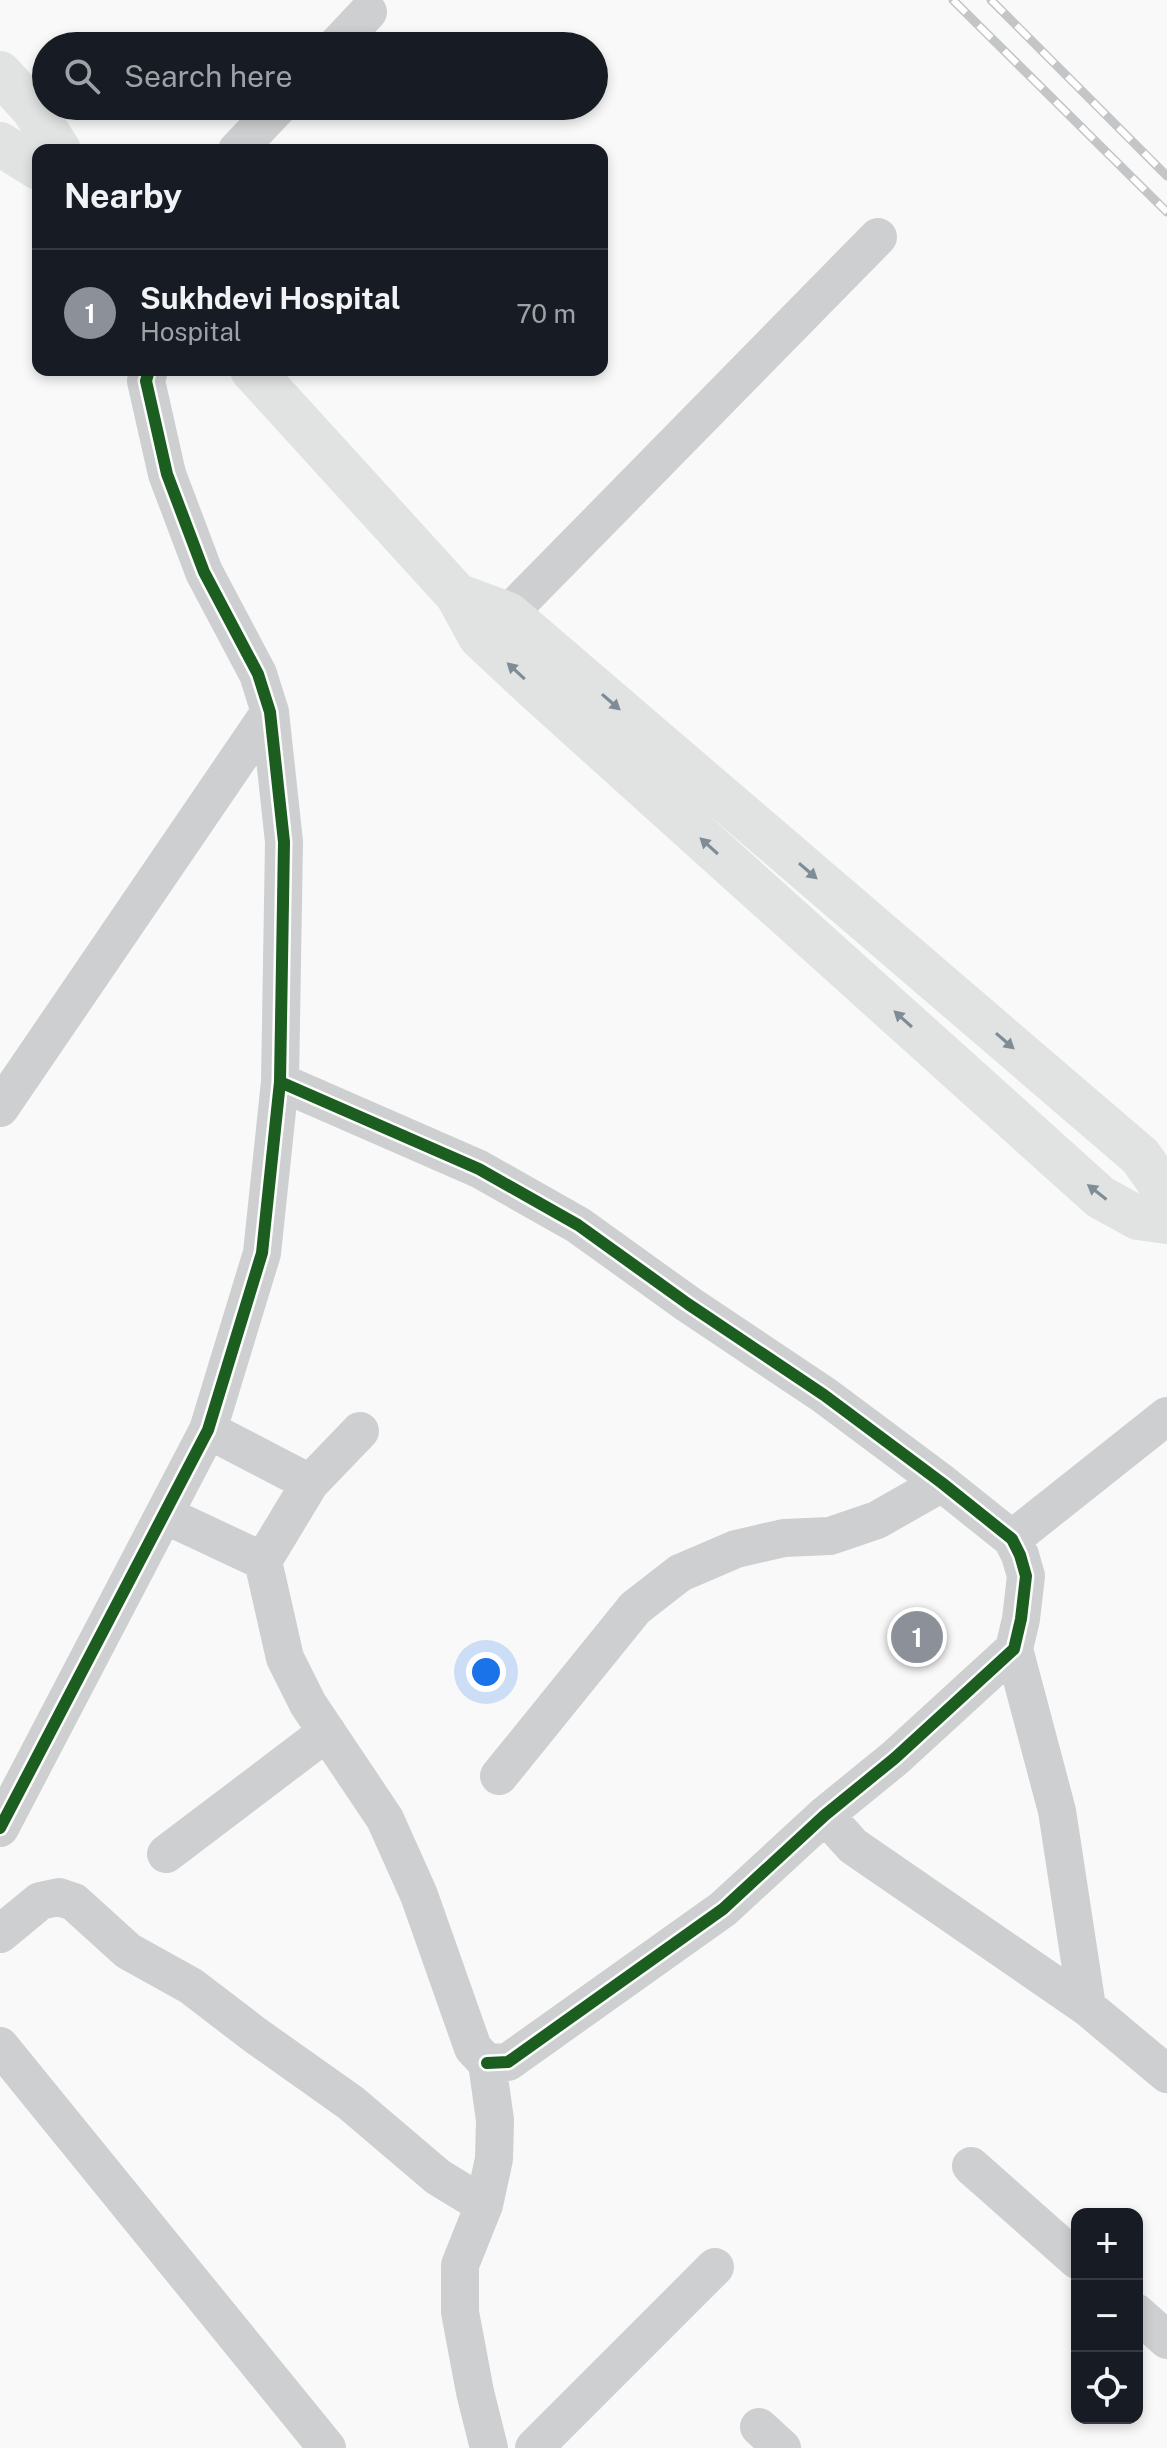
<!DOCTYPE html>
<html lang="en">
<head>
<meta charset="utf-8">
<style>
  :root { --surface:#171b24; --page:#242831; --text:#f1f3f6; --muted:#9ea1a6; --line:#363941; --accent:#8c9099 }
  body { margin:0; font-family:"Public Sans",sans-serif; background:var(--page); color:var(--text) }
  .controls { position:absolute; right:24px; bottom:24px; display:grid; overflow:hidden; border-radius:16px; box-shadow:0 4px 12px #0003 }
  .controls button { width:72px; height:72px; display:grid; place-items:center; padding:0; border:0; border-bottom:2px solid var(--line); background:var(--surface); color:var(--text); font:40px sans-serif }
  .you { position:absolute; left:486px; top:1672px; width:28px; height:28px; margin:-20px; border:6px solid #fff; border-radius:50%; background:#1a73e8; box-shadow:0 0 0 12px #1a73e833 }
  .badge { display:grid; place-items:center; width:52px; height:52px; border-radius:50%; background:var(--accent); color:#fff; font-size:26px; font-weight:700 }
  .pin { position:absolute; translate:-50% -50%; border:4px solid #fff; box-shadow:0 2px 8px #0006 }
  .list { margin:0; padding:0; list-style:none }
  h2 { display:flex; justify-content:space-between; align-items:center; height:104px; margin:0; padding:0 32px; font-size:34px }
  h2 small { font-size:26px; font-weight:400; color:var(--muted) }
  .list li { display:grid; grid-template-columns:52px 1fr auto; gap:24px; align-items:center; box-sizing:border-box; height:128px; padding:0 32px; border-top:2px solid var(--line) }
  .list b { display:block; font-size:30px; white-space:nowrap }
  .list p { margin:0; font-size:26px; white-space:nowrap; color:var(--muted) }
  .list em { font-size:26px; font-style:normal; color:var(--muted) }
  .icon { flex:none; width:44px; height:44px; fill:none; stroke:currentColor; stroke-width:2; stroke-linecap:round; stroke-linejoin:round }
  .map { position:relative; flex:none; width:1167px; height:2448px; overflow:hidden }
  .search { position:absolute; background:var(--surface); box-shadow:0 4px 12px #0003; left:32px; top:32px; width:576px; height:88px; display:flex; align-items:center; gap:20px; box-sizing:border-box; padding:0 28px; border-radius:44px; color:var(--muted); font-size:30px }
  .panel { position:absolute; background:var(--surface); box-shadow:0 4px 12px #0003; left:32px; top:144px; width:576px; height:232px; border-radius:16px }
  .map>svg:first-child { display:block }
  .lines { fill:none; stroke-linecap:round; stroke-linejoin:round }
  .minor { stroke:#cecfd0; stroke-width:38 }
  .major { stroke:#e1e2e2; stroke-width:44 }
  .rail-casing { stroke:#c3c5c6; stroke-width:9 }
  .rail { stroke:#fff; stroke-width:6; stroke-dasharray:18; stroke-linecap:butt }
  .cycleway-casing { stroke:#fff; stroke-width:17 }
  .cycleway { stroke:#1b5e20; stroke-width:12 }
  .oneway { fill:#7e8c96 }
</style>
</head>
<body>
<div class="map">
<svg width="1167" height="2448" viewBox="0 0 1167 2448">
  <rect width="100%" height="100%" fill="#f9f9f9"/>
  <g class="lines">
    <!-- minor -->
    <path class="minor" d="M336,46l32,-34
      M237,150l42,-44
      M508,614l370,-377
      M280,1082l199,87 99,56 110,79 136,91 118,88 70,56 8,16 6,21 -5,43 -7,30 -119,109 -70,57 -102,94 -215,153 -21,1
      M0,1108l270,-396
      M208,1430l102,53
      M165,1515l98,46 22,97 23,46 77,115 34,76 54,153 14,15 8,57 -1,39 -10,46 -24,60v47l15,80 14,56
      M1012,1539l155,-123
      M263,1561l47,-78 50,-52
      M1014,1649l43,162 30,196
      M499,1776l136,-168 45,-35 56,-24 48,-11 46,-2 47,-16 65,-37
      M825,1815l28,31 234,161 80,67
      M0,1828l208,-398 54,-177 18,-171 4,-240 -14,-130 -12,-38 -54,-102 -37,-98 -21,-93 3,-11
      M166,1854l161,-122
      M0,1934l40,-33 19,-4 15,5 54,49 63,35 64,49 96,68 87,74 46,28
      M0,2046l327,402
      M971,2166l106,94
      M1137,2313l30,27
      M759,2427l23,21
      M534,2448l181,-181"/>
    <!-- major -->
    <path class="major" d="M0,73l33,36 26,41
      M0,144l38,24
      M252,370l205,225 23,42 59,55 561,505 38,21 29,4
      M457,595l51,19 632,542 27,38"/>
    <defs>
      <path id="rail" d="M953,0l214,212
        M991,0l176,176"/>
    </defs>
    <!-- rail casing -->
    <use href="#rail" class="rail-casing"/>
    <!-- rail -->
    <use href="#rail" class="rail"/>
    <defs>
      <path id="cycleway" d="M280,1082l199,87 99,56 110,79 136,91 118,88 70,56 8,16 6,21 -5,43 -7,30 -119,109 -70,57 -102,94 -215,153 -21,1
        M0,1828l208,-398 54,-177 18,-171 4,-240 -14,-130 -12,-38 -54,-102 -37,-98 -21,-93 3,-11"/>
    </defs>
    <!-- cycleway casing -->
    <use href="#cycleway" class="cycleway-casing"/>
    <!-- cycleway -->
    <use href="#cycleway" class="cycleway"/>
  </g>
  <!-- one-way arrows -->
  <defs><path id="oneway-solid" d="M-6-.8H1V-3.2L6.5 0L1 3.2V.8H-6Z" transform="scale(2)"/></defs>
  <g class="oneway">
    <use href="#oneway-solid" transform="translate(516 671) rotate(-137)"/>
    <use href="#oneway-solid" transform="translate(611 702) rotate(41)"/>
    <use href="#oneway-solid" transform="translate(709 846) rotate(-138)"/>
    <use href="#oneway-solid" transform="translate(808 871) rotate(41)"/>
    <use href="#oneway-solid" transform="translate(903 1019) rotate(-138)"/>
    <use href="#oneway-solid" transform="translate(1005 1041) rotate(41)"/>
    <use href="#oneway-solid" transform="translate(1097 1192) rotate(-142)"/>
  </g>
</svg>
<div class="controls">
<button>+</button>
<button>−</button>
<button><svg class="icon" aria-label="locate" viewBox="0 0 24 24"><circle cx="12" cy="12" r="6"/><path d="M12 2v4M12 18v4M2 12h4M18 12h4"/></svg></button>
</div>
<div class="you"></div>
<div class="pin badge" style="left:917px;top:1637px">1</div>
<div class="search"><svg class="icon" aria-label="search" viewBox="0 0 24 24"><circle cx="10" cy="10" r="6"/><path d="M15 15l6 6"/></svg>Search here</div>
<section class="panel">
<h2>Nearby<small></small></h2>
<ul class="list">
<li><span class="badge">1</span><div><b>Sukhdevi Hospital</b><p>Hospital</p></div><em>70 m</em></li>
</ul>
</section>
</div>
</body>
</html>
